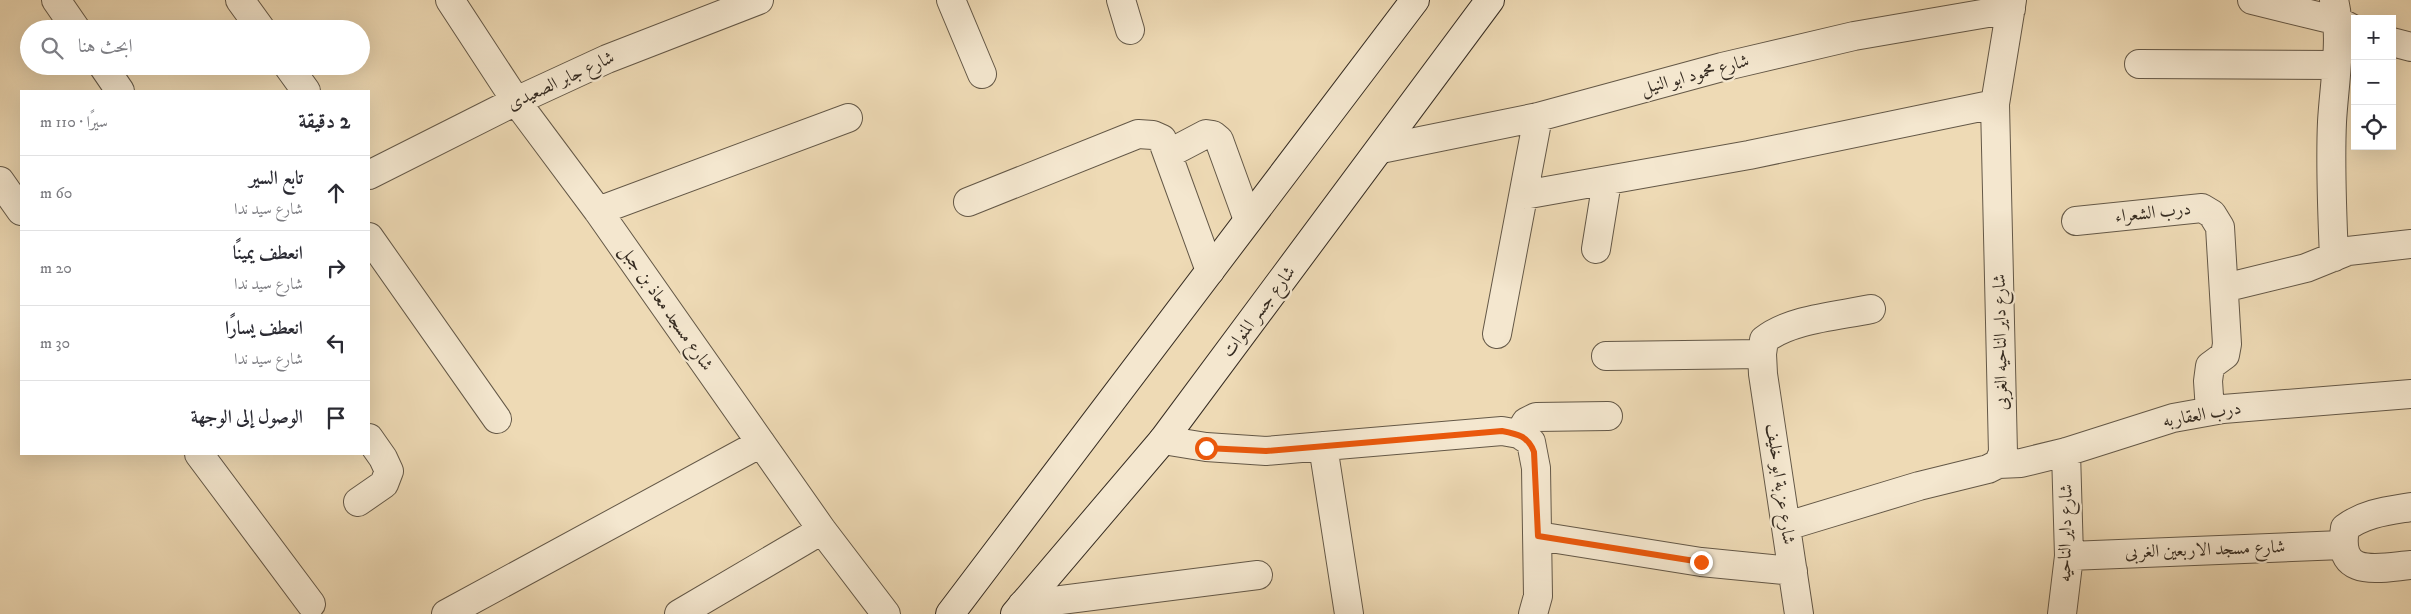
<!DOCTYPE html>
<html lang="ar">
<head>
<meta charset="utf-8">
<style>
  :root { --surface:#fff; --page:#f7f7f7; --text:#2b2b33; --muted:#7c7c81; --line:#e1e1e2 }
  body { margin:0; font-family:"IM FELL DW Pica",Amiri,serif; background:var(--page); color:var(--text); direction:rtl }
  .controls { position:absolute; right:15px; top:15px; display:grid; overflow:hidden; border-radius:0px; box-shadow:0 5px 20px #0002 }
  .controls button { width:45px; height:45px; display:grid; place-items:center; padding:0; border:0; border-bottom:1px solid var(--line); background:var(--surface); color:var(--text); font:25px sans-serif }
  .stop { position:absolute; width:15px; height:15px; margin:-11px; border:4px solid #ea580c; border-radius:50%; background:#fff }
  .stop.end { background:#ea580c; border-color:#fff; box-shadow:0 1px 5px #0008 }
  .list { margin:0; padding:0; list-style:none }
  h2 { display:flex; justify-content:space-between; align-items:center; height:65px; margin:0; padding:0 20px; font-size:21px }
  h2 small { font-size:16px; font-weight:400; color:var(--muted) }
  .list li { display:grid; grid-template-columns:32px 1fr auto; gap:15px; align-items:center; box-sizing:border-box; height:75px; padding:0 20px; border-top:1px solid var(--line) }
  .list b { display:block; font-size:19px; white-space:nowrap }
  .list p { margin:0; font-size:16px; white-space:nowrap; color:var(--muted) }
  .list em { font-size:16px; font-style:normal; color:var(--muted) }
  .icon { flex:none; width:28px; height:28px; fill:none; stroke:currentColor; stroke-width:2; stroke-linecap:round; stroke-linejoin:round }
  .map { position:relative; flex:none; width:2411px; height:614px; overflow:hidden; direction:ltr }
  .search { position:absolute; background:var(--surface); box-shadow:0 5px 20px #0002; left:20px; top:20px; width:350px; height:55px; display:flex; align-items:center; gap:12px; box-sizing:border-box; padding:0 18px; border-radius:28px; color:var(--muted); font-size:19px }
  .panel { position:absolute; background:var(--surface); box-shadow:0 5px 20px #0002; left:20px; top:90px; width:350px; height:365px; border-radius:0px; direction:rtl }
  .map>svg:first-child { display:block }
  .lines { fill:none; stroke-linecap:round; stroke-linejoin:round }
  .street-casing { stroke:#645847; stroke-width:30 }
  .secondary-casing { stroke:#362c22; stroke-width:30 }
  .street { stroke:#f4e7cf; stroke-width:28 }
  .secondary { stroke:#f4e7cf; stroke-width:28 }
  .route { stroke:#ea580c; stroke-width:6 }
  .labels { text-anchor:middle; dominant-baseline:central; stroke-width:4.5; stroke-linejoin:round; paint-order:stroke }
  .street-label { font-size:18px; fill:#362c22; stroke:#f4e7cf }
</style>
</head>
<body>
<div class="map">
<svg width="2411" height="614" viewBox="0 0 2411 614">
  <rect width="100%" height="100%" fill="#eedab5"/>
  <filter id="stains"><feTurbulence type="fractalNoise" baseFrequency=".004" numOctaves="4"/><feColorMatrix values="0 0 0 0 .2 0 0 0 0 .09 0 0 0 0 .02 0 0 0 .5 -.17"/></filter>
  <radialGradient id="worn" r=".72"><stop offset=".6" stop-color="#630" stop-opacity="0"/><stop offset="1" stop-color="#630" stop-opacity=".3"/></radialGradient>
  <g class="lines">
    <defs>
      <path id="street" d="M56,0l20,29
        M240,0l21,29
        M450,0l66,101 82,110 224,319 64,84
        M951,0l31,74
        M1121,0l9,30
        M2252,0l86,21 15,8
        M2392,42l19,5
        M2139,64l196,1
        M103,66l17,25
        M288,66l18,25
        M1381,149l157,-32 184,-50 132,-31 157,-27
        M1168,154l38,-20 7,1 6,5 29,80
        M369,175l147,-74 91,-42 152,-59
        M0,181l21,30
        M1524,195l225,-40 246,-51
        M968,202l170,-68 15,1 9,4 48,132
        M598,211l250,-93
        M2076,221l126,-13 10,6 8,13 7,117 -2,11 -15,11 -2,15 2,30
        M369,237l128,182
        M1596,249l11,-68
        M2334,257c-2,-45 -4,-90 -2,-135 2,-37 11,-86 2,-122
        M2224,288l82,-20 42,-17 63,-7
        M1497,334l41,-217
        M1606,356l156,-2
        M1519,434l7,-12 10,-5 72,-1
        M1163,440l43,7 60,4 236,-20 17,3 12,8 5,26 2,128 -5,18
        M1323,446l26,168
        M199,454l112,150
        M1998,464l23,-1 45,-11 107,-34 50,-9 188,-15
        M358,502l26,-18 5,-13 -6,-13 -14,-20
        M2411,507c-24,4 -46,6 -66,21 -9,51 32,40 66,37
        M1787,526l132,-40 69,-17 10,-5 5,-11 -8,-349 17,-104
        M1538,536l163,26 92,9
        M2069,556l273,-11
        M1022,605l236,-30
        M446,614l315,-171
        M679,614l143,-84
        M1799,614l-36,-240 -1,-20 2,-14c26,-21 74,-24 107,-31
        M2062,614l7,-58 -3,-104"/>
      <path id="secondary" d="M950,614l465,-614
        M1015,614l148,-174 327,-440"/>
    </defs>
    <!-- street casing -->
    <use href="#street" class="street-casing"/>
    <!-- secondary casing -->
    <use href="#secondary" class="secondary-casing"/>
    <!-- street -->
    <use href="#street" class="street"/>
    <!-- secondary -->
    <use href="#secondary" class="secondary"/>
  </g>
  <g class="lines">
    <!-- route -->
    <path class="route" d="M1206,448l60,3 236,-20c16,3 26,5 32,21l4,84 163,26"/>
  </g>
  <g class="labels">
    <!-- street labels -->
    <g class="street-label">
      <text transform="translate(1695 75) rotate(-15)">شارع محمود ابو النيل</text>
      <text transform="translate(561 81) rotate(-25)">شارع جابر الصعيدى</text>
      <text transform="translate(2153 213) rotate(-6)">درب الشعراء</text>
      <text transform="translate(666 308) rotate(55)">شارع مسجد معاذ بن جبل</text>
      <text transform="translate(1259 312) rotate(-53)">شارع جسر المنوات</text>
      <text transform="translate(2001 342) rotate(-91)">شارع داير الناحيه الغربى</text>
      <text transform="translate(2202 415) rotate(-10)">درب العقاربه</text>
      <text transform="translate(1780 484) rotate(82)">شارع عزبة ابو خليف</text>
      <text transform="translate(2066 533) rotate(-89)">شارع داير الناحيه</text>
      <text transform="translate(2205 550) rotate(-2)">شارع مسجد الاربعين الغربى</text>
    </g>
  </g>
  <rect width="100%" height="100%" filter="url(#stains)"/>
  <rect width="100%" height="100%" fill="url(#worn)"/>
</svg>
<div class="controls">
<button>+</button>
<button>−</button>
<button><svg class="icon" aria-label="locate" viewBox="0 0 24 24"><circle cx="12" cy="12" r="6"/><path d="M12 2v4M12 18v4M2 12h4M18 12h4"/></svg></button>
</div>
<div class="stop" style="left:1206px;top:448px"></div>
<div class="stop end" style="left:1701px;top:562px"></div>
<div class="search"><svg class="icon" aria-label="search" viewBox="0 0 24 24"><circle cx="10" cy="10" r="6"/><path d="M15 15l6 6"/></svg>ابحث هنا</div>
<section class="panel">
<h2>2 دقيقة<small>سيرًا · 110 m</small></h2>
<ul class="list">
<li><svg class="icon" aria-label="ahead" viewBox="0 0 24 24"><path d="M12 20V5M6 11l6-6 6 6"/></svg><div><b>تابع السير</b><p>شارع سيد ندا</p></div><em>60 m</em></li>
<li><svg class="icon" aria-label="right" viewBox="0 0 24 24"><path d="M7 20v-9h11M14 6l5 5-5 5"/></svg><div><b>انعطف يمينًا</b><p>شارع سيد ندا</p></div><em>20 m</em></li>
<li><svg class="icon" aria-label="left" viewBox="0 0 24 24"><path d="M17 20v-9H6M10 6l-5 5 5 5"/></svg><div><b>انعطف يسارًا</b><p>شارع سيد ندا</p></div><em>30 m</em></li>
<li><svg class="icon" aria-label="arrive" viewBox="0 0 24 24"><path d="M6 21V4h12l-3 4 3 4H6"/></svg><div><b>الوصول إلى الوجهة</b></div></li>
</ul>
</section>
</div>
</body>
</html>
